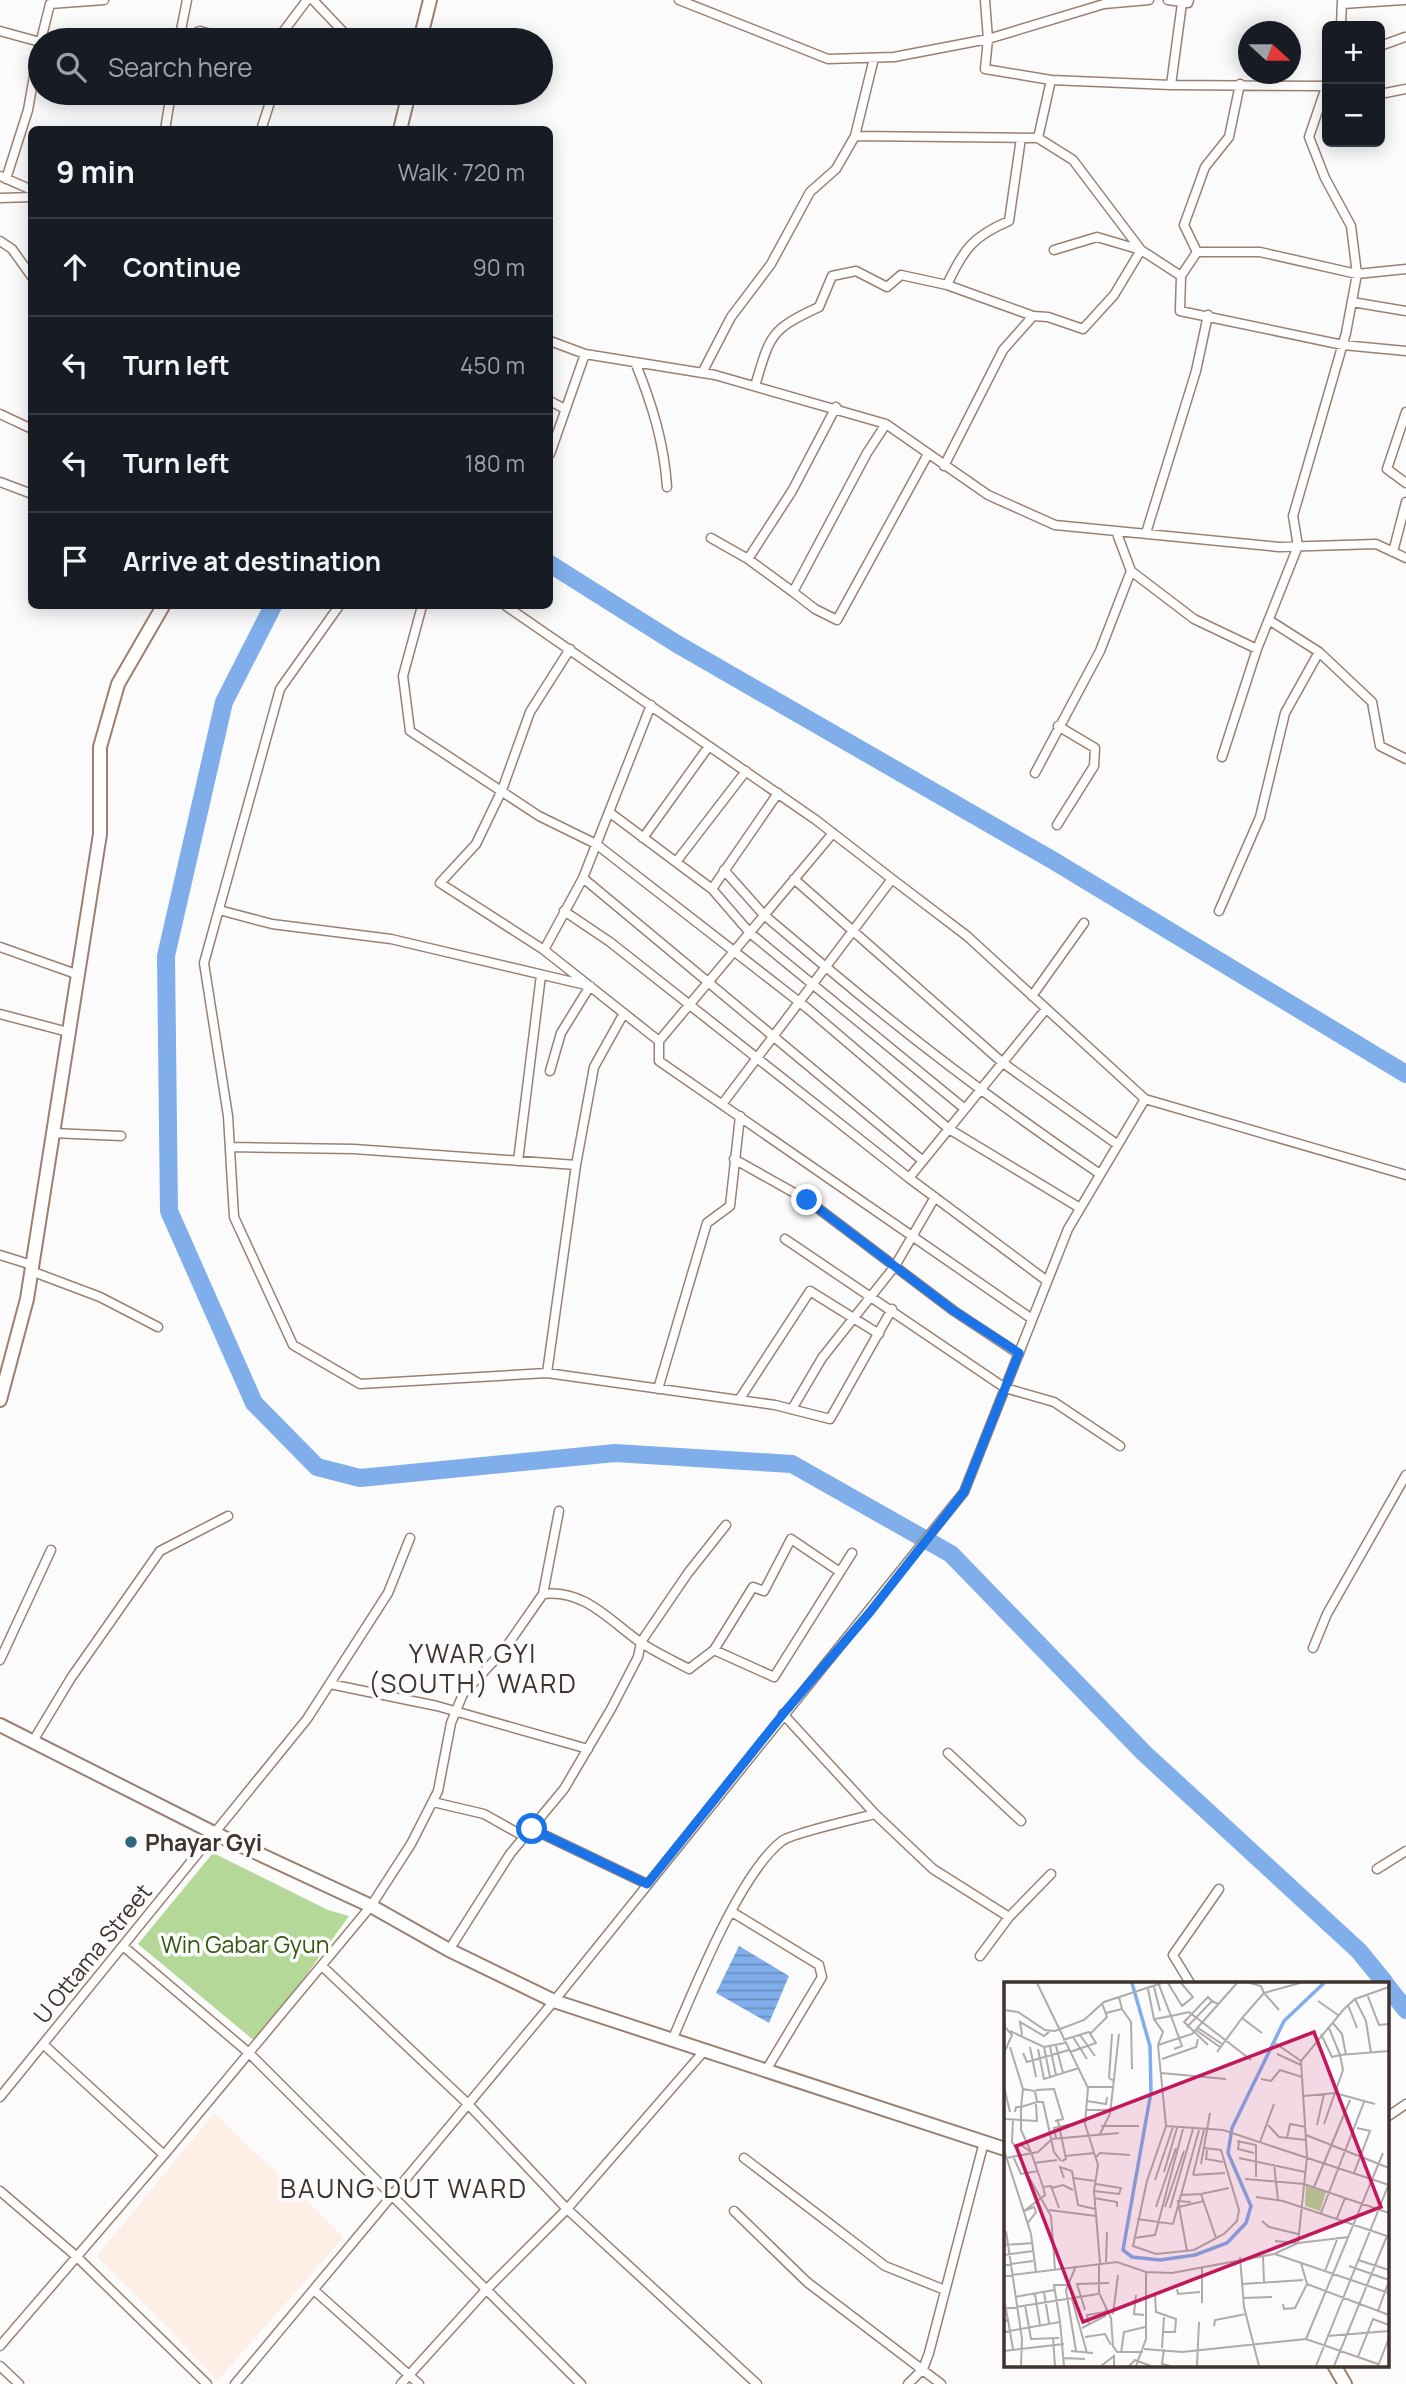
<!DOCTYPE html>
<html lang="en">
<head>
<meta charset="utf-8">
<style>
  :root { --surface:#171b24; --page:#20242c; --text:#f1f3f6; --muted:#9ea1a6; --line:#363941 }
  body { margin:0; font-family:Manrope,sans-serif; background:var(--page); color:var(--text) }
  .controls { position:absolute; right:21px; top:21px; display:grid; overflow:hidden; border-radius:10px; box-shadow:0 4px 18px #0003 }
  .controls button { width:63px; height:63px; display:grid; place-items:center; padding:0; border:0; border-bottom:2px solid var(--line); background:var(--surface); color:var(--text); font:35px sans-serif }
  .compass { position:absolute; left:1238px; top:21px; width:63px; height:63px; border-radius:50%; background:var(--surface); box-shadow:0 4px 18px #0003; rotate:111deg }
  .stop { position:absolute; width:21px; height:21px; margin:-16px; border:5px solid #1a73e8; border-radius:50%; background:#fff }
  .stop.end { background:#1a73e8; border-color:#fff; box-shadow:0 2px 7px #0008 }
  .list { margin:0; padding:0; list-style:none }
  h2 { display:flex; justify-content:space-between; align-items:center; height:91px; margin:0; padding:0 28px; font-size:30px }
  h2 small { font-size:23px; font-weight:400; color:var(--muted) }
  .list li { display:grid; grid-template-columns:46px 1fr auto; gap:21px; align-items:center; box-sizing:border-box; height:98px; padding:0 28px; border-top:2px solid var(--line) }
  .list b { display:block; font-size:26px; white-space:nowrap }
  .list em { font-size:23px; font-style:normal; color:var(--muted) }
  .icon { flex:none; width:38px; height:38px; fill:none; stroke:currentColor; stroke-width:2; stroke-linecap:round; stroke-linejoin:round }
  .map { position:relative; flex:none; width:1406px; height:2384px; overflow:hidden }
  .search { position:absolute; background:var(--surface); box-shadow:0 4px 18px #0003; left:28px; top:28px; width:525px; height:77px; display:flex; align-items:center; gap:18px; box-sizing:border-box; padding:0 24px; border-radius:38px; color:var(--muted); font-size:26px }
  .panel { position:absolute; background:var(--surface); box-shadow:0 4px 18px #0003; left:28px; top:126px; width:525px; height:483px; border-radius:10px }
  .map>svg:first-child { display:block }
  .built { fill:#feefe6 }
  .park { fill:#b4d898 }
  .water { fill:url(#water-rules) }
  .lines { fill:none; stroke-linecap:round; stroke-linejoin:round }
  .river { stroke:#7faeea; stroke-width:18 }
  .minor-casing { stroke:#9b8071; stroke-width:11 }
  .primary-casing { stroke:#9b8071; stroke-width:16 }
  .minor { stroke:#fff; stroke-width:8 }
  .primary { stroke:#fff; stroke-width:12 }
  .route { stroke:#1a73e8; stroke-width:9 }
  .poi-dot { fill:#2f6781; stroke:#fbfbfb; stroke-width:2.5 }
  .labels { text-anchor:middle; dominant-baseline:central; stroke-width:7; stroke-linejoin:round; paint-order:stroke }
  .poi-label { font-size:23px; font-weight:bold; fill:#3f332d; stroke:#fbfbfb; text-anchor:start }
  .park-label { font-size:23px; fill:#35560e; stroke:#fbfbfb }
  .street-label { font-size:23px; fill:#3f332d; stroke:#fbfbfb }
  .quarter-label { font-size:26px; letter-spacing:2px; fill:#3f332d; stroke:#fbfbfb }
  .inset-river { fill:none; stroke:#7faeea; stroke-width:3.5 }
  .inset-road { fill:none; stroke:#b0aba9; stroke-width:2 }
  .view { fill:#c2185b; fill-opacity:0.15; stroke:#c2185b; stroke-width:3.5 }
  .inset-edge { fill:none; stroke:#3f332d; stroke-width:3.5 }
</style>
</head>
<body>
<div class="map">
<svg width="1406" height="2384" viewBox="0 0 1406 2384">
  <defs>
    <pattern id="water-rules" width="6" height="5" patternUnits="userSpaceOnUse" patternTransform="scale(1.75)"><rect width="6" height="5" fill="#7faeea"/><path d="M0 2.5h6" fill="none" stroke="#698ebe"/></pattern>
  </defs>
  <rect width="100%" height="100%" fill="#fbfbfb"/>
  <!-- built -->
  <path class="built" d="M214,2113l130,124 -126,143 -121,-124z"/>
  <!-- park -->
  <path class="park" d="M213,1853l115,57 21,6 -92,127 -119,-99z"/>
  <!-- water -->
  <path class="water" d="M739,1946l50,30 -20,47 -53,-30z"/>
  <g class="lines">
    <!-- river -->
    <path class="river" d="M550,564l127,80 377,217 352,213
      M273,606l-49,96 -58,254 3,255 85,192 63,64 43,11 255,-25 177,11 159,90 193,199 215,198 26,32
      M1387,1986l19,24"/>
    <defs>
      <path id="minor" d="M313,0l38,40
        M679,0l149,59 66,-2 94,-18 116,-35 45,-4
        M985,0l3,39 -3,30 66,11
        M1168,0l20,3 1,-3
        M1342,4l62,-4
        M1341,26l1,-26
        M0,31l40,11
        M41,40l9,-36 54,-4
        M92,40h69
        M179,40l8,-40
        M180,40l20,-9 33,9
        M277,40l30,-40
        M1380,46l25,-9
        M1171,85l11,-82
        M393,93l14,8
        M1380,94l26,-5
        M165,130l6,-37
        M261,130l12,-37
        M855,136l183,2 13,-58 120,5 156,1
        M1038,138l35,22 68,90 40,26
        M0,176l32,14
        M6,179l22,-69 12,-68
        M0,198l32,-1
        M0,241l12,8 20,28
        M1197,252l-13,-27 21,-58 24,-30 11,-53
        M1406,269l-49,5 -97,-22h-63l-16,24 -1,35 163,34 63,6
        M947,285c16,-35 26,-49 62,-64l12,-83
        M1352,302l54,9
        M550,341l35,13 130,21 171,49 102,71 67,30 224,22 97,-3 30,14
        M635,362c17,42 29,80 32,125
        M702,373l29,-56 40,-53 39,-72 26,-23 19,-33 19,-78
        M755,386c15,-50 14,-56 64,-79l13,-31 24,-5 31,16 14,-12 46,10 86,31 15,1 35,12 31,-34 27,-45 -44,-13 -43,13
        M550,401l13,7
        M1406,412l-19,57 19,14
        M0,414l32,15
        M886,424l-19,29 -74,139 22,17 22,11 91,-166
        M550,454l35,-100
        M944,466l59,-116 30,-34
        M0,482l32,12
        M1146,533l50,-162 12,-56
        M711,538l37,21 44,-68 44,-84
        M1393,552l13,-50
        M748,559l45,33
        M1131,571l63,48 63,30
        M339,606l-59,83 -76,274 24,153 6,101 59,128 67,39 187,-11 228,32 55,14 62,-110
        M422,606l-19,70 7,55 129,85 57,28 211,164 142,121 131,79
        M506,606l310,214 76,59 75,57 178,163 261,76
        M1269,620l50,32 53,50 8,44 26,13
        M570,649l-40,63 -28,78 -26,54 -36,39 104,67 115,91
        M1222,757l35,-108 41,-103 -5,-30 53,-183 11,-59 -6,-48 -26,-48 -16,-41 18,-53
        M1035,773l65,-122 31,-80 -15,-40
        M609,812l103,77 38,44 215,176
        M1057,825l37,-59 1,-18 -37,-22
        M833,833l-174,208v20l373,258
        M643,838l66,-92
        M676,862l70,-91
        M724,870l40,45 57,48
        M583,878l340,283
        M794,879l209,184 115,82
        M712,889l66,-96
        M219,910l53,14 119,15 199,47 -29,47 -11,38
        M564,911l46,31 299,236 138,103
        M1219,911l41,-94 25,-104 34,-61
        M0,947l76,27
        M544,950l39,-72 68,-173
        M826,967c88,74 179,143 274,207
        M1032,996l52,-73
        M0,1014l68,18
        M723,1103l169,-224
        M52,1133l69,3
        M230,1147l124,2 222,16 18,-98 30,-54
        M734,1159l73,41 147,111 65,43
        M518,1161l23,-186
        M909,1178l137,-169
        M785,1239l220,149 49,14 66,44
        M0,1255l32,10
        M31,1271l69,26 58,30
        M547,1373l29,-208
        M658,1389l49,-166 23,-17 10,-90
        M739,1400l71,-109 69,43
        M792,1409l30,-51 73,-92 40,-69
        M543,1594c41,-5 66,26 97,48 15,10 32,18 49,27l25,-19 60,27 78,-124
        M1313,1648l14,-34 79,-139
        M714,1650l39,-63 11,4 27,-52 49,33
        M0,1660l51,-110
        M330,1684l107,22 151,43
        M783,1714l92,100 58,55 76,48
        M33,1741l38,-63 89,-127 68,-35
        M948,1753l73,68
        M433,1802l51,12 41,23
        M532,1829l115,55
        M1377,1869l29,-18
        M732,1912l87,53 3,12 -57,95
        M123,1946l126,107 332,331
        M449,1950l61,-96 54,-65 47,-80 27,-52 3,-15 47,-69 38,-48
        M980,1956l29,-39 42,-43
        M322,1966l145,137 100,106 190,175
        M1190,1983l-17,-28 46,-66
        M673,2038c22,-51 67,-165 109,-197 8,-7 77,-23 93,-27
        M43,2044l121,111
        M0,2097l307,-378 81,-126 22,-55
        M1387,2117l19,-13
        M744,2158l141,108 60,24
        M0,2191l76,65 131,128
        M734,2211l73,71 134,102
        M315,2291l104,93
        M0,2346l164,-191 207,-249 40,-62 27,-53 13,-68 12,-29 41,-44 39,-56 16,-83
        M0,2366l19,18
        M235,2384l319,-383 410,-509 104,-263 77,-130
        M401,2384l85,-94 81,-81 138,-159
        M908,2384l15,-15 6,-16 55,-211"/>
      <path id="primary" d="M420,40l10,-40
        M400,130l9,-37
        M0,1400l27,-101 73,-465v-87l18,-63 45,-78
        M0,1725l214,108 157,73 78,44 105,51 451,148
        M1334,2365l11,19"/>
    </defs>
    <!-- minor casing -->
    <use href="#minor" class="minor-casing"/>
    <!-- primary casing -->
    <use href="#primary" class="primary-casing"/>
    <!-- minor -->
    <use href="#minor" class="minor"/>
    <!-- primary -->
    <use href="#primary" class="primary"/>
  </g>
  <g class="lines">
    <!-- route -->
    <path class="route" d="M532,1829l115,55 136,-170 87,-102 94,-120 55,-139 -65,-42 -147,-111"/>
  </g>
  <!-- markers -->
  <circle class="poi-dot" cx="131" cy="1842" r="7"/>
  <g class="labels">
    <!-- poi labels -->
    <g class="poi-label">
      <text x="145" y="1842">Phayar Gyi</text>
    </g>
    <!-- park labels -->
    <g class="park-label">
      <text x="245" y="1944">Win Gabar Gyun</text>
    </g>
    <!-- street labels -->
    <g class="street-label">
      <text transform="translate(92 1953) rotate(-51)">U Ottama Street</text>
    </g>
    <!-- quarter labels -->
    <g class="quarter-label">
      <text x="473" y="1653">YWAR GYI<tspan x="473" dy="30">(SOUTH) WARD</tspan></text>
      <text x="404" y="2188">BAUNG DUT WARD</text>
    </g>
  </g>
  <!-- overview -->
  <g transform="translate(1004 1982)">
    <rect width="385" height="385" fill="#fbfbfb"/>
    <path d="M302,204l20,6 -6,19 -15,-5z" fill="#b4d898"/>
    <path class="inset-river" d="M128,1l18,63 1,46 -28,158 9,7 28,3 35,-5 32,-12 19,-20 5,-17 -23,-53 4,-25 52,-107 40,-38"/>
    <path class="inset-road" d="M33,1l51,105 -3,36 13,41 -4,26 6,72M164,1l14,23 11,-9 -12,-14M246,1l11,3 3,7 -22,25 20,15M155,3l12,31 18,-4 62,48M150,5l6,24M144,7l6,30 9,13 -5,13 8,81 -19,55 -14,65 23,8 38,-4 30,-16 13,-13 2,-11 -18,-60 -17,-2M363,12l12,31 9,-1M351,17l11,22 5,32M314,19l20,14M344,23l9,23M118,27l9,13 1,47M0,28l14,2 27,18 10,1 29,-11 20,-18 58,-19M275,28l-15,-17 36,-10M102,31l16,-4 -3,-12M0,33l1,12 7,8 -8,18M151,37l16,-3 11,30 -8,3M385,37v29M328,40l10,12 4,21M183,45l25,-26 6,3M194,46l24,16M325,46l11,27 49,-4M192,48l24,17M6,49l34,16 21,-4M86,52l17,-17 -5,-14M108,52l-3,44 5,3M317,52l11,23 8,-2 3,15 -19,54M18,53l-2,-13 24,14 6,-5M76,53l15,21M69,55l14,22M59,58l26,-8 7,11 -26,9M271,61l26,18M154,63l34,-11 45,-51M204,63l-24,-23 24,-25 4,4M52,64l7,27M6,65l13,42 12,2 2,11h6l11,50 7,9M26,65l6,30M40,65l6,30M46,65l6,28M34,67l6,30 35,-11M213,70l25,-34M19,71l4,9 42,-12M273,72l24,11M158,77l34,-12 2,-8M157,91l65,6M257,97l10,2 9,-11 22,7M0,105l6,25M84,105h25M32,108l18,-1 9,30 -8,2M300,114l31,-3 40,11M83,119l19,3 1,-7M82,128h25M11,130l1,-5h5l2,-18M0,137l33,2 -1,-17M9,138l-1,22 8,12M54,139l8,38 -4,2M264,143l11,12 27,3M313,143l7,-31M97,144h38M162,144l57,4 166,55M96,152l10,-20 9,-80M302,153l83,33M52,156l-2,-10 31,-7M283,156l3,-14 16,3M233,159l19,4v32M235,160l-1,7 16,4M256,160l14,-38M17,163l10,7 12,35 8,-1 8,22M0,168l27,84 5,38M203,168l-1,9 17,3M27,170l-10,-22v-23l16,-5M9,174l8,18 17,-3M61,174l30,-3M92,175l4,-4 30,2M2,176l32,-6 14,-13 67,-6M235,176l66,14M30,181l23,-3M197,182l9,-51M270,182l4,36M160,190l13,-44M350,191l16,-42 -13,-3M23,192l24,42 4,53M189,193l11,-45M189,193l32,-2M60,196l-4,-11 12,4 6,34 17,4M69,196l22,3M241,197l59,5 85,29M151,198l18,-53M310,205l36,-87M48,206l11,-3 10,5M90,209l25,3 2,-6 -25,-4M197,212l28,-6M176,213l21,-1 15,44M252,215l27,4 104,35M90,216l23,4v5M152,225l20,-59M161,225l19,-56M175,225l25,-6M166,226l23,-79M45,228l47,6M317,231l43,-111M333,236l8,-20M133,237l36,5 26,-94M258,239l7,6 29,7M23,242l9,-12 -2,-5 -10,4 21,-16 -2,-8M2,249l16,108 -1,27M130,256l21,-3 28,-106M271,259l23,2 51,-6M0,263l29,-2M183,269l-9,-50 13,1M271,272l114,39M0,273l29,-4M236,275l4,50 15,59M259,275l1,25M354,278l31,10M102,280l1,-30M297,281l6,21 82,31M0,283l29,-4M95,283v28l12,25 2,28 4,6h26M345,284l40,14M198,286v35M321,289l13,-34M0,294l113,-14 29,10 26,1 102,-19 24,-11 9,-86 -6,-96 43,-52 11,-10 34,-12M238,302l61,-4M173,307l1,5 22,-2M40,310l5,31M31,312l5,31M132,313l-2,19 10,1M151,313l1,17 20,7 -1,13h-12M11,315l39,-7M239,316l29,-1M68,317l15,54M0,318l4,20 -4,1M279,322l1,5 11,-1 12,-24M21,323l6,34 28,-1M0,327l94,-15M81,328l-8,-26 32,-1M374,329l11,-30M109,332l5,-39M4,338l5,29M56,340l4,44M85,343l-2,-10 18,-3M210,344l1,-6 31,-6M78,346l23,-12 1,-7M0,350l56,-10 -6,-37h13M323,354l62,-5M81,355l20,-3 6,11M49,356l2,28M302,357l77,-186M158,366l2,-31M140,367l38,3 124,-13 72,25M160,367l-2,15 8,2M0,369l60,-7M67,369l22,2M72,369l-10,-61 10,-24M117,371l3,-21 21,-5M354,375l15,-38 16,6M60,376l21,1M97,384l13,-10v10M125,384l6,-6 16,6M132,384l10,-27v-67M193,384l2,-44M312,384l72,-180M330,384l53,-130M374,384l11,-28"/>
    <path class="view" d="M310,50l67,175 -298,115 -67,-176z"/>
    <rect width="385" height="385" class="inset-edge"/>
  </g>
</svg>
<div class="controls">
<button>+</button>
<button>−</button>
</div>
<svg class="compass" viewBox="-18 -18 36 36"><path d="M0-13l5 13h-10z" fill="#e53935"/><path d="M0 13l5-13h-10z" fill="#9ea1a6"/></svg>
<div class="stop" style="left:532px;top:1829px"></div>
<div class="stop end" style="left:807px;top:1200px"></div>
<div class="search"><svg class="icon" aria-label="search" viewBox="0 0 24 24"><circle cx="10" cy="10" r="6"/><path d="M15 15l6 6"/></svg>Search here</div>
<section class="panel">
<h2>9 min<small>Walk · 720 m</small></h2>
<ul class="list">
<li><svg class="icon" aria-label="ahead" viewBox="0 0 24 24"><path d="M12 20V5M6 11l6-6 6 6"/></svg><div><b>Continue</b></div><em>90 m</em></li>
<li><svg class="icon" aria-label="left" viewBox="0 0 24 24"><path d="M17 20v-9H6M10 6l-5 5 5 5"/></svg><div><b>Turn left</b></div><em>450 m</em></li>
<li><svg class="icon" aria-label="left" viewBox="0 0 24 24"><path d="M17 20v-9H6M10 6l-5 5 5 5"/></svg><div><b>Turn left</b></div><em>180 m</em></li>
<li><svg class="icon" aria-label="arrive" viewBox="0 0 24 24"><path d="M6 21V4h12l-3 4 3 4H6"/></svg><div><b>Arrive at destination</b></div></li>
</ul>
</section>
</div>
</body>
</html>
